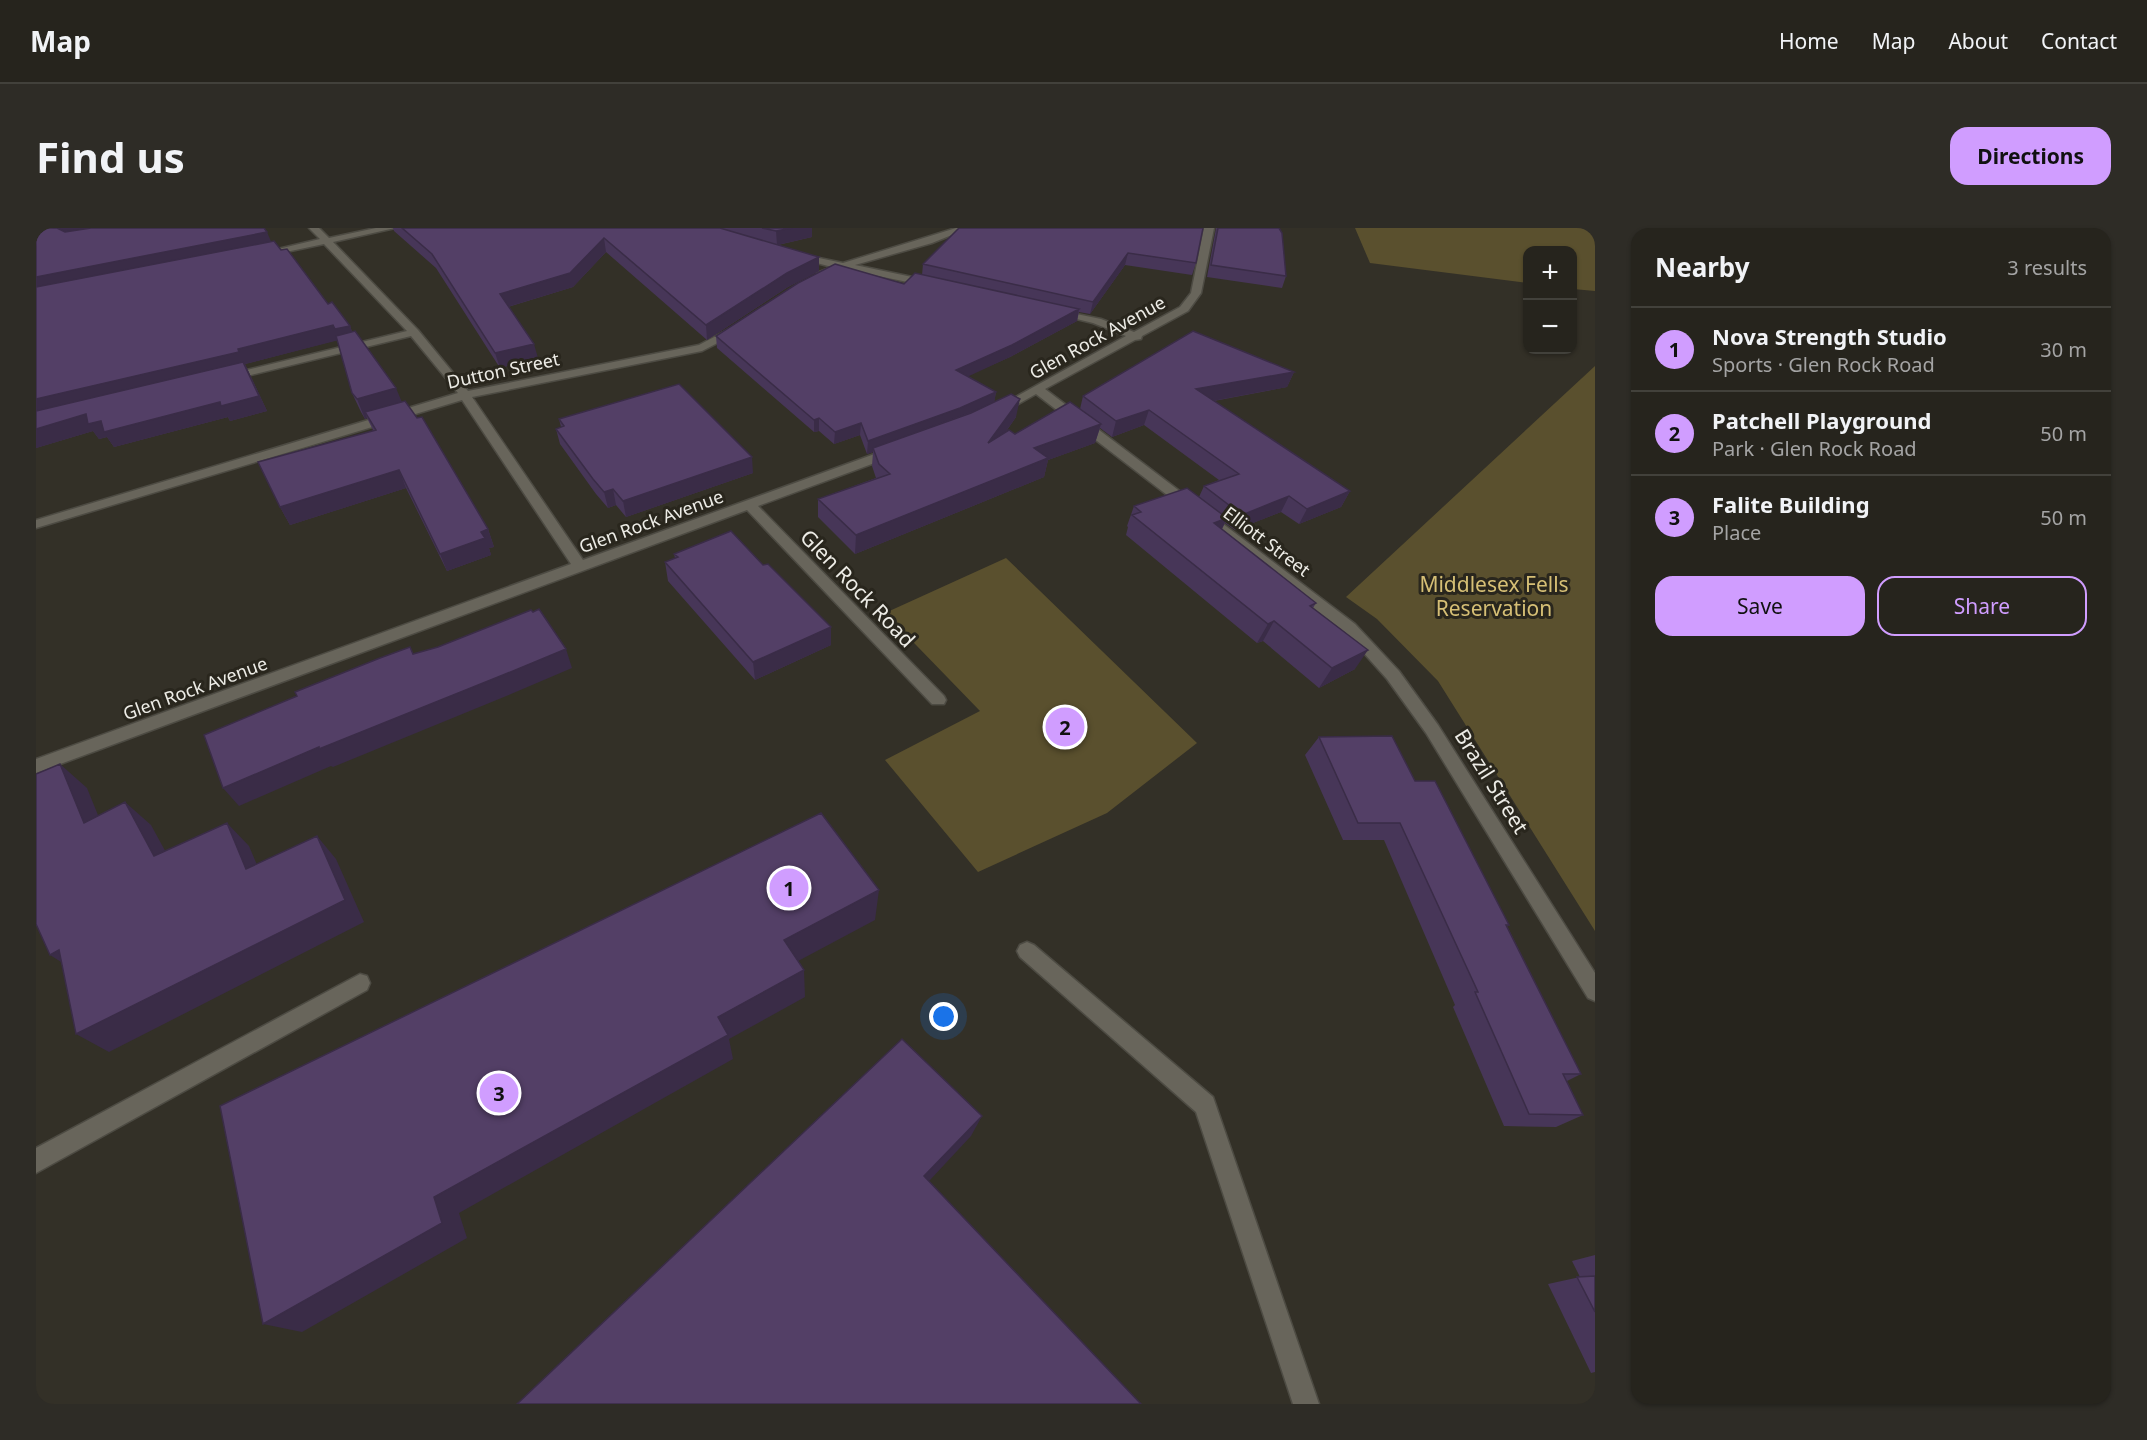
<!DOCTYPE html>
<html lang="en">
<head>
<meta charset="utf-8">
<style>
  :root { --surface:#26241d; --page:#2e2c26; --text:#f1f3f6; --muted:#a4a4a4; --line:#42413b; --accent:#d09dff }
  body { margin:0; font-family:"Noto Sans",sans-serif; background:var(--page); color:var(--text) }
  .controls { position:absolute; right:18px; top:18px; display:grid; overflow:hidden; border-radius:12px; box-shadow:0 2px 4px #0004 }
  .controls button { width:54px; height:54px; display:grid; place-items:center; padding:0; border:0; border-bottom:2px solid var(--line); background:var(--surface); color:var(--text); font:30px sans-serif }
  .you { position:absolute; left:908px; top:789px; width:21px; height:21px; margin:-15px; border:4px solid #fff; border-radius:50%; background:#1a73e8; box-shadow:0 0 0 9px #1a73e833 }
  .badge { display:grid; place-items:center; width:39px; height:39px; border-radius:50%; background:var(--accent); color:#111; font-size:20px; font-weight:700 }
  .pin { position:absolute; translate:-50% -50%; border:3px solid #fff; box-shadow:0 2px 6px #0006 }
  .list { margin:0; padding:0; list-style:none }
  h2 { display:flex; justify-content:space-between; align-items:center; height:78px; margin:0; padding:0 24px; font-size:26px }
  h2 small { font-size:20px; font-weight:400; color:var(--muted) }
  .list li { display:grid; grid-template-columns:39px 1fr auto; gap:18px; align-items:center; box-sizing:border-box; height:84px; padding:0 24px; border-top:2px solid var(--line) }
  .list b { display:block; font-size:22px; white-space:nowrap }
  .list p { margin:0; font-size:20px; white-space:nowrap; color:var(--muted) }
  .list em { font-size:20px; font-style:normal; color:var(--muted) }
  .actions { display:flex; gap:12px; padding:18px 24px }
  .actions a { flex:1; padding:14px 0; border:2px solid var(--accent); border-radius:18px; text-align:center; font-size:21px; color:var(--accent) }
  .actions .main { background:var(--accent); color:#111 }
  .map { position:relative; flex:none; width:1559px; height:1176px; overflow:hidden; border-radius:18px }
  header { display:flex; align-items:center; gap:36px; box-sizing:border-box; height:84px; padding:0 30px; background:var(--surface); border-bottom:2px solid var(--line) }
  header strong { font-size:28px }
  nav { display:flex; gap:33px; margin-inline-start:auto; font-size:21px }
  .intro { display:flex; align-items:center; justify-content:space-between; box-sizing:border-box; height:144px; padding:0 36px }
  h1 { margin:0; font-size:42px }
  .button { padding:15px 27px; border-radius:18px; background:var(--accent); color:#111; font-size:21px; font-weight:700 }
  main { display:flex; gap:36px; padding:0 36px }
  aside { flex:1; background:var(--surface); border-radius:18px; box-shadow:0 2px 4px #0004 }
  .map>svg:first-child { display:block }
  .green { fill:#5a502e }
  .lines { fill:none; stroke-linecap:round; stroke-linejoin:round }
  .lane-casing { stroke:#4d4b43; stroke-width:3 }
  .street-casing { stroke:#4d4b43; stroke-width:3 }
  .lane { fill:#68655b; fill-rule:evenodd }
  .street { fill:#68655b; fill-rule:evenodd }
  .wall { fill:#473658 }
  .shaded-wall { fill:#3a2c47 }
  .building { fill:#533f66; stroke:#3a2c47; stroke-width:1.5 }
  .labels { text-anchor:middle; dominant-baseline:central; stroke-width:6; stroke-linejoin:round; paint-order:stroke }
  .far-street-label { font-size:18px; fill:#edece6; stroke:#29261d }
  .park-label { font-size:21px; fill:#d6bf75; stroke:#29261d }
  .street-label { font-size:21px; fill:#edece6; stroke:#29261d }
</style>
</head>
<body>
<header>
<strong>Map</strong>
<nav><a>Home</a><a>Map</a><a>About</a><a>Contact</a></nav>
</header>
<div class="intro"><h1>Find us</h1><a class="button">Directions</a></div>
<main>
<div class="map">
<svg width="1559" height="1176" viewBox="0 0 1559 1176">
  <rect width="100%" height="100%" fill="#333027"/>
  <!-- green -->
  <path class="green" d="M1319,0h240v63l-22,-2 -1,-39h-44l-1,33 -157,-20z
    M1559,138v565l-157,-250 -61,-62 -31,-22z
    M970,330l191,185 -90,70 -129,59 -93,-112 95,-49 -95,-98z"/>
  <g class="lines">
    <defs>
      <path id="lane" d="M991,714l7,3 179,152 106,307h-26l-97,-292 -176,-155 -3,-6 3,-6z
        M324,746l7,2 3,7 -3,7 -331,183v-25z"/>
      <path id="street" d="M273,0h10l10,10 47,-10h19l-62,14 85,88 50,61 231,-46 34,-18h8v4l-39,20 -230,46 111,163 308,-112h8l2,3 -2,3 -141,52 186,190 2,4 -2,4h-12l-185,-194 -711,263v-14l535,-195 -109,-164 -426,128v-8l422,-127 -47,-57 -185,45 -4,-1v-4l185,-45 -83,-87 -62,13 -5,-3 63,-15z
        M920,0h13l-37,15 -77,22 81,17 1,2 -5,3 -88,-18 -24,9 -3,-1v-4l15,-6 -42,-11 5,-3 48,10z
        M1168,0h10l-13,65 -13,18 -46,25 -1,3 -6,1 -90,49 310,235 44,47 39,54 157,248v28l-7,-3 -162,-265 -39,-54 -42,-47 -309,-238 -34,19h-8l-2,-3 134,-74 -33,-13 -41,-10v-4l49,10 33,13 46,-25 11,-14z"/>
    </defs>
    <!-- lane casing -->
    <use href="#lane" class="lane-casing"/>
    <!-- street casing -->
    <use href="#street" class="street-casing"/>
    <!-- lane -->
    <use href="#lane" class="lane"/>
    <!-- street -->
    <use href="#street" class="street"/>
  </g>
  <!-- wall -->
  <path class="wall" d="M0,0l235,14 57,62 22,22 2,6 49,69 87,128 6,18 -5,1 2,7 -44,16 -41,-83 -116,37 -10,-18 93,-77 -6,-12 -2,1 -4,-7 -9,-19 -15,-53 -92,24 22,47 -37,10 -2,-4 -114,30 -7,-10 -8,2 -6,-8 -57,17z
    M357,0h419v9l-34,8 41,12v14l-31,16 -81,53 -101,-88 -33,35 -65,20 30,51 -38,10 -64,-100 -42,-37z
    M923,0l237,35 -4,12 -67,-10 -35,49 -11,-2 -2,9 -67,36 -43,19 29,16 -2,10 22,15 -11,16 10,1 65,-25 3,-13 211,-24 -7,15 -73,14 136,90 -9,16 -42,17 -18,-12 -46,18 -10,-7 -3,6 94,74 -3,5 42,61 -36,19 -56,-47 -6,2 -131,-108 2,-8 -1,-1 7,-20 65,-9 5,-11 15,-6 -75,-55 -32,12 -12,-9 -5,15 -47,17 -4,17 -189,77 -37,-37v-18l58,-21 -4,-12 1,-14 -6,2 -7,-19 -26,9 -15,-13 -5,1 -97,-84 -1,-12 188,-52 18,-9 1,-11z
    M1180,0h63l7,48 -4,12 -75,-11z
    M523,191l194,54 -127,44 -10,-12 -8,3 -12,-14 -36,-50 -4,-15 5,-2z
    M638,326l89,11 68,62v18l-76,35 -87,-99 -3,-19 10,-4z
    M1283,509l96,44 94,144 -2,1 74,148 -14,7 16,34 -27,12 -52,-1 -51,-119 2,-2 -71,-165h-41l-38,-85z
    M1559,1027v117l-4,1 -43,-89 32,-7 -8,-16z"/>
  <!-- shaded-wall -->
  <path class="shaded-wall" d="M21,0h64l-55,14z
    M756,0h20v9l-35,8 -1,-14z
    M231,4l6,14 -237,48v-17z
    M568,10l2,14 -33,35 -69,21 -4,-14z
    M1092,25l-3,12 -35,49 3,-12z
    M783,29v14l-31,16 -81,53 -1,-15 81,-52z
    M1043,81l-2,12 -67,36 -56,26 2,-13z
    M297,97l17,1 6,15 -17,-1 -94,24 22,47 -37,10 -2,-4 -114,30 -7,-10 -8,2 -6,-8 -57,17v-19l50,-15 15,7 158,-25 -223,21v-18z
    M498,116l4,14 -38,10 -5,-15z
    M1258,144l-7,15 -96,18 5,-16z
    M360,160l8,19 -39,5 2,6 -2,1 -8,-20z
    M960,164l-2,12 -121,44v4l-6,2 1,-13z
    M984,171l-4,18 -31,44 3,-18z
    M1113,182l-5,15 -32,12 4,-16z
    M783,190v13l-5,1v-12z
    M825,195l-1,12 -26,9 1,-12z
    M1065,196l-6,19 -47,17 -4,17 -189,77 1,-19 178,-87z
    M716,229l1,16 -127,44 -3,-16z
    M363,242l7,18 -116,37 -10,-18z
    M577,261l3,16 -8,3 -4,-16z
    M1314,263l-9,16 -42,17 8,-15z
    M1253,268l-8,16 -46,18 7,-15z
    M1191,290l-9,19 -4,-14z
    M452,301l6,18 -5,1 2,7 -44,16 -7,-17 41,-22z
    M1238,393l-11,20 -6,2 11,-19z
    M795,399v18l-76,35 -2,-18z
    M530,421l6,19 -61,26 -178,73 -2,-1 -92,40 -16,-18 96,-41z
    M1332,422l-13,19 -36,19 13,-20z
    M24,536l27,24 24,59 -27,-24z
    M89,574l26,23 29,53 -26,-22z
    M191,595l22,23 19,45 -22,-22z
    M281,608l19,23 28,63 -255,130 -33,-18z
    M843,662l-4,30 -90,48 -1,-28z
    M23,722l23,25 -32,-20z
    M768,742l1,27 -76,42 4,20 -274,154 8,25 -165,94 -39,-8 171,-127 284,-180z
    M946,888l-11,20 -54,58 7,-18z"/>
  <!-- building -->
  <path class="building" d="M0,0h21l8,4 26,-4h173l3,4 -231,45z
    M366,0h318l99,29 -32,16 -81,52 -102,-87 -34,35 -70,21 34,50 -39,9 -63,-99z
    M726,0h30l-16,3z
    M923,0h244l-7,35 -68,-10 -35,49 -170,-38z
    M1182,0h61l3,5 4,43 -75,-11z
    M238,13l7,9 6,-1 41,55 4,-2 18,24 -15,3 -2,-4 -95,24 1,3 -203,47v-112z
    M799,36l69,20 11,-11 164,36 -67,36 -56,25 40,22 -36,16 -92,33 -7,-18 -26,9 -16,-14 -5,2 -98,-84 82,-53z
    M319,103l41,57 -39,11 -5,-6 -16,-57z
    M1157,103l101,41 -98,17 154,102 -43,18 -18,-13 -47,19 -38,-29 35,-12 -90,-64 -33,11 -33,-25z
    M207,134l16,34 -38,10 -1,-4 -116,30 -3,-11 -13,3 -2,-10 -50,15v-18z
    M643,156l73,73 -129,44 -10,-12 -9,3 -11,-13 -37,-50 8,-3 -5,-7z
    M975,166l9,5 -32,44 21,-13 6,4 55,-32 31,22 -67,24 14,10 -192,77 -38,-36 72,-25 -11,-10 -6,-16 98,-35z
    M369,173l12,17 5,-1 66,112 -7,3 4,6 -45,16 -41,-84 -119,37 -22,-45 118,-32 -11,-18z
    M1151,260l40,30 -13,5 102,80 -6,3 58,44 -36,18 -58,-47 -6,3 -136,-109 9,-3 -7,-6z
    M695,303l32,34 5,-1 63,63 -78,35 -88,-100 13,-5 -4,-3z
    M503,381l27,40 -63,26 -184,74v-2l-96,41 -19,-53 93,-39 -2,-4 85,-34 30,-11 3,7 25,-7 93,-37 2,2z
    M1356,508l23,45h20l74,144h-3l75,149h-18l20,41 -54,-1 -54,-122h3l-78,-169h-42l-39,-86z
    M24,536l24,59 41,-21 29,54 73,-33 19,46 71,-33 28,64 -269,134 -17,-84 -9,5 -14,-31v-150z
    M785,585l58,77 -95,50 20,30 -86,47 10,18 -294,162 8,26 -179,101 -43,-218z
    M866,811l80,77 -58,60 217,228h-624z
    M1559,1048v36l-18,-35z"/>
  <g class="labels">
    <!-- far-street labels -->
    <g class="far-street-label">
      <text transform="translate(1061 109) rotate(-29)">Glen Rock Avenue</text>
      <text transform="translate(467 142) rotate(-12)">Dutton Street</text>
      <text transform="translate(615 293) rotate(-20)">Glen Rock Avenue</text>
      <text transform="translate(1231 313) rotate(37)">Elliott Street</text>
      <text transform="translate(159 460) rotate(-20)">Glen Rock Avenue</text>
    </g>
    <!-- park labels -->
    <g class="park-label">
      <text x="1458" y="356">Middlesex Fells<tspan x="1458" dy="24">Reservation</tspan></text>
    </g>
    <!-- street labels -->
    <g class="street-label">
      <text transform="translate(822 360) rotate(46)">Glen Rock Road</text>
      <text transform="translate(1456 553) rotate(58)">Brazil Street</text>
    </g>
  </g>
</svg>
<div class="controls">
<button>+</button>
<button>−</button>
</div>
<div class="you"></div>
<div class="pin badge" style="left:753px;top:660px">1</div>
<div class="pin badge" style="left:1029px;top:499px">2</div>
<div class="pin badge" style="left:463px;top:865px">3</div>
</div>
<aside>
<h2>Nearby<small>3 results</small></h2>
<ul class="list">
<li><span class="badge">1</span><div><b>Nova Strength Studio</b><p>Sports · Glen Rock Road</p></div><em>30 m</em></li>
<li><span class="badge">2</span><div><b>Patchell Playground</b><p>Park · Glen Rock Road</p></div><em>50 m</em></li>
<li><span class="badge">3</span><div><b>Falite Building</b><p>Place</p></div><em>50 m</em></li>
</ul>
<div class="actions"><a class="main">Save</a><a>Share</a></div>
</aside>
</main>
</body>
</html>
